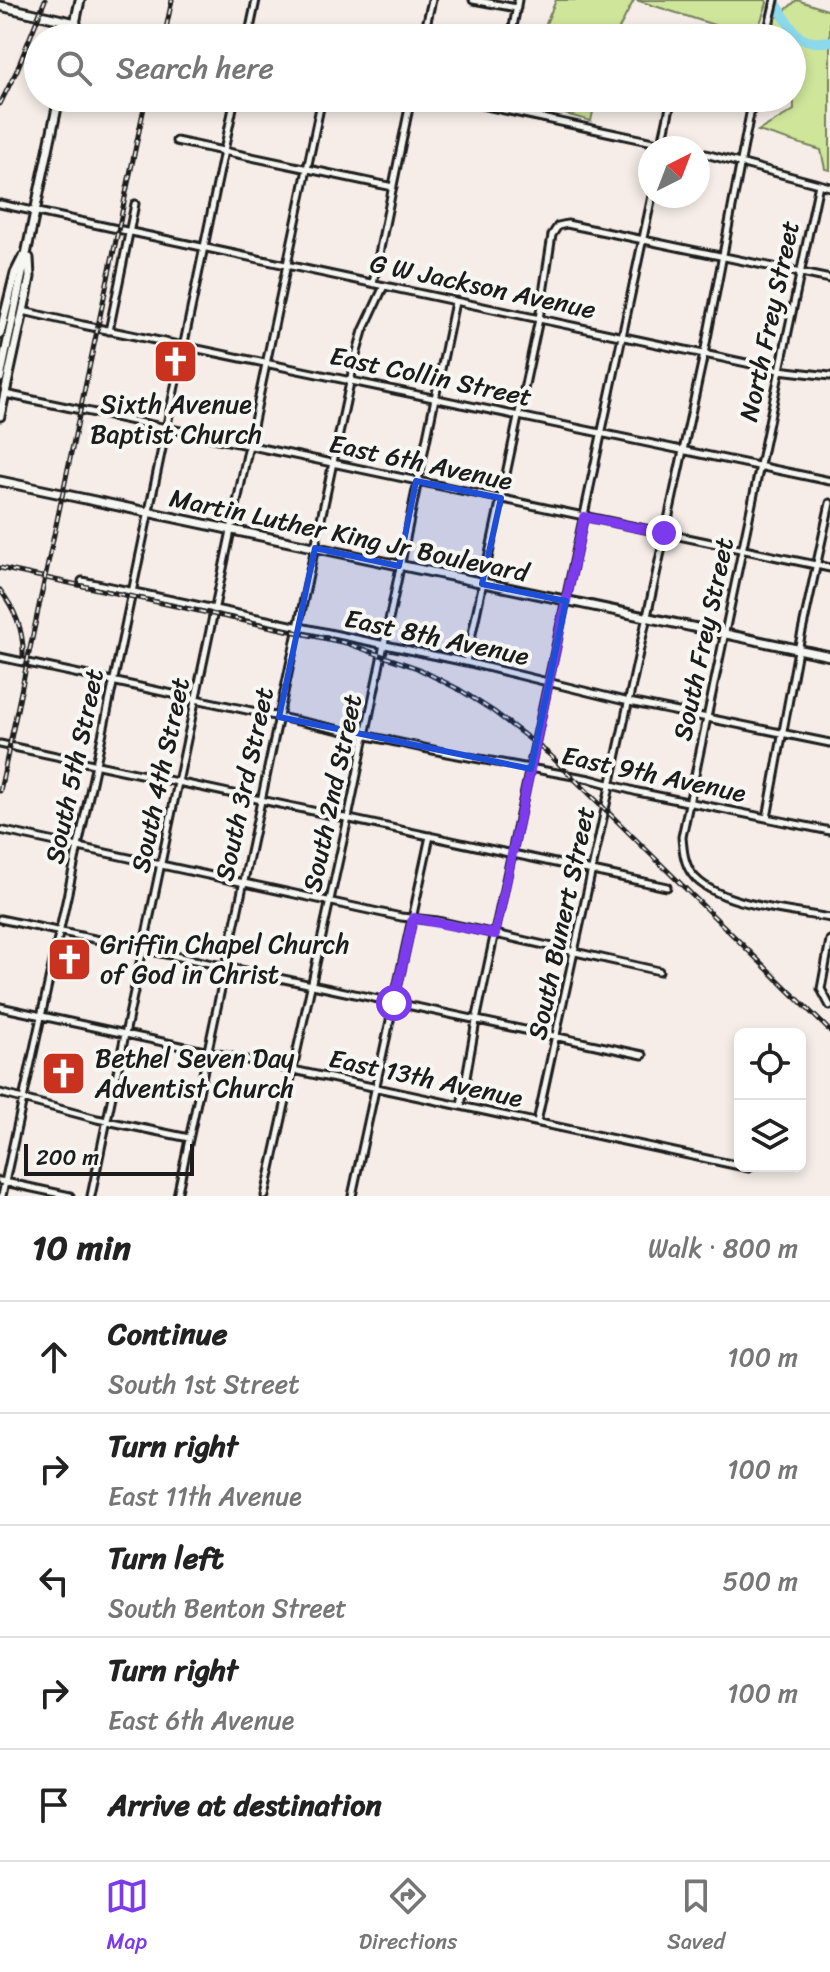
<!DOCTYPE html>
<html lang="en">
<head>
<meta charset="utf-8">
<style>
  :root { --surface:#fff; --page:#f2f2f2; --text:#222; --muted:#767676; --line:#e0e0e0; --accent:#7c3aed }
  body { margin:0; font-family:Sriracha,sans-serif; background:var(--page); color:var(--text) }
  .controls { position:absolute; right:24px; bottom:24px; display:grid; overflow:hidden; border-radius:12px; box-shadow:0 4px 12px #0003 }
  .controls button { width:72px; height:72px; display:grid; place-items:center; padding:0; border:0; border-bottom:2px solid var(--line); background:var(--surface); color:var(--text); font:40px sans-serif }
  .compass { position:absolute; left:638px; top:136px; width:72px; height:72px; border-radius:50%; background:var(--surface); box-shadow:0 4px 12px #0003; rotate:42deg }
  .scale { position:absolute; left:24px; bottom:20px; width:170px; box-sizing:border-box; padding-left:8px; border:4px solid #1c1c1c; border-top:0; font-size:22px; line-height:28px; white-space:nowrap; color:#1c1c1c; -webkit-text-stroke:6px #f6f6f2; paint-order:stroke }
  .stop { position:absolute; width:24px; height:24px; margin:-18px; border:6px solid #7c3aed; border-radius:50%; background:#fff }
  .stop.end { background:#7c3aed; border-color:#fff; box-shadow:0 2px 8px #0008 }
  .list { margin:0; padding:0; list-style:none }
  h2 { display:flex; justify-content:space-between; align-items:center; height:104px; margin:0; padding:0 32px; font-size:34px }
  h2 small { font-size:26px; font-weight:400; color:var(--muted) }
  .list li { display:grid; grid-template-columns:52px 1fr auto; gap:24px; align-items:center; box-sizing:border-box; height:112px; padding:0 32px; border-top:2px solid var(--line) }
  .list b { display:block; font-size:30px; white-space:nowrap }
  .list p { margin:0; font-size:26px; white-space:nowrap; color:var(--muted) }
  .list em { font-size:26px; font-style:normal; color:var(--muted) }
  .icon { flex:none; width:44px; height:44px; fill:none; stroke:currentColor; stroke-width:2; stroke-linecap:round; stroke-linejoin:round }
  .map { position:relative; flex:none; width:830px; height:1196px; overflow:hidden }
  .search { position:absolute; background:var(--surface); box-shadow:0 4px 12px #0003; left:24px; right:24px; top:24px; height:88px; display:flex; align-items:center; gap:20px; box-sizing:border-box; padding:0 28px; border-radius:44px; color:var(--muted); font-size:30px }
  .sheet { height:664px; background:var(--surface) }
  nav { display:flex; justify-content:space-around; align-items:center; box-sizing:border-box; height:112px; border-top:2px solid var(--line); background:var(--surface); font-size:22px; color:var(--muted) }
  nav a { display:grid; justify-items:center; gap:4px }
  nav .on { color:var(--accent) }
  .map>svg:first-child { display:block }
  .green { fill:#cee59a; stroke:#75805b; stroke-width:2 }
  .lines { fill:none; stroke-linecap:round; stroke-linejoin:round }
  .river { stroke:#8cd8ec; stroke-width:10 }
  .minor-casing { stroke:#1c1c1c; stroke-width:11 }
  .major-casing { stroke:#1c1c1c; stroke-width:13 }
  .minor { stroke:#f6f6f2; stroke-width:5 }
  .major { stroke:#f6f6f2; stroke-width:7 }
  .rail-casing { stroke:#1c1c1c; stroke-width:5 }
  .rail { stroke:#f6f6f2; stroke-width:2; stroke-dasharray:6; stroke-linecap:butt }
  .route { stroke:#7c3aed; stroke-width:10 }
  .marked { fill:#1d4ed8; fill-opacity:0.2; stroke:#1d4ed8; stroke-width:6; stroke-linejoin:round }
  .labels { text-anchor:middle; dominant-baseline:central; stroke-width:8; stroke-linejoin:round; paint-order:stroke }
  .street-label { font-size:26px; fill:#1c1c1c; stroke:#f6f6f2 }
  .poi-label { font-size:26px; fill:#1c1c1c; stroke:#f6f6f2; text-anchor:start }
</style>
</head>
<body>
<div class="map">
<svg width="830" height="1196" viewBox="0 0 830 1196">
  <rect width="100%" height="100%" fill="#f6ede8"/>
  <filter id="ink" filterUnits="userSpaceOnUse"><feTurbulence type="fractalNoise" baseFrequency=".0125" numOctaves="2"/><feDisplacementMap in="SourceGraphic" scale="16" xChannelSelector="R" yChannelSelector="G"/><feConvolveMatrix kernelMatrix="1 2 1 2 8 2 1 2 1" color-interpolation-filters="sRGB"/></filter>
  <g filter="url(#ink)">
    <!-- green -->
    <path class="green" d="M556,0h78l-20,38h-58l2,-6 -13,-6z
      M636,0h130l1,3 -12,35z
      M797,0l33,11v159l-5,-1 -4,-19 -63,-19 36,-21 -2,-72h-22l4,-18z
      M545,98h51l-5,23 -48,-13z"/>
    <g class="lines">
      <!-- river -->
      <path class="river" d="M777,5c16,25 20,42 53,36"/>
      <defs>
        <path id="minor" d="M473,0l44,8
          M248,38l8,-38
          M423,38l9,-38
          M511,38l7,-38
          M766,38l9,-38
          M449,98l232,50
          M497,108l2,-10
          M176,141l217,46
          M661,148l11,-50
          M698,152l132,35
          M819,184l-137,653c1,13 2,26 10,37 23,31 101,37 138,44
          M0,204l779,166 51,6
          M373,283l38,-185
          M23,311l60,14 747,156
          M109,331l26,-127
          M5,394l825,174
          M82,581l384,81 163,40 201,41
          M0,657l447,96 143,26 48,13 192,39
          M466,662l73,-343 13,-84 6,-9 9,-2 263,55
          M0,744l667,143
          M767,818l31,-168 32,-147
          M0,830l401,87 37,4 221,50
          M0,919l643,136
          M830,940l-9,49 9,17
          M0,1007l749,161
          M0,1093l97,26 92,19
          M461,1106l15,-85 176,-825
          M537,1122l167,-768 49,-256
          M0,1181l70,15
          M2,1196l102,-469 131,-629
          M91,1196l231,-1098
          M177,1196l178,-837 8,-28 21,-45
          M265,1196l83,-378 107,-516
          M352,1196l78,-360"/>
        <path id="major" d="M0,6l76,17
          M72,38l8,-38
          M0,334l15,-61 8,-16
          M0,378l59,-280
          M0,416l27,-123 3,-16 -1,-19
          M0,481l830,175"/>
      </defs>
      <!-- minor casing -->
      <use href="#minor" class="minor-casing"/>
      <!-- major casing -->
      <use href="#major" class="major-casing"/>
      <!-- minor -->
      <use href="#minor" class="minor"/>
      <!-- major -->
      <use href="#major" class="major"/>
      <defs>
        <path id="rail" d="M164,38l8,-38
          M0,104l17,-34 28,-70
          M0,568l346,75 71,25 43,22 33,21 56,43 281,277
          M0,590c15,19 24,42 23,66
          M0,791l146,-693"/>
      </defs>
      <!-- rail casing -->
      <use href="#rail" class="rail-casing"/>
      <!-- rail -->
      <use href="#rail" class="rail"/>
    </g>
  </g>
  <g class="lines" filter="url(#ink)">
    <!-- route -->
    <path class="route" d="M394,1003l19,-85 82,16 89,-417 80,16"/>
  </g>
  <!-- marked area -->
  <path class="marked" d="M416,481l85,17 -19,86 84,17 -35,168 -252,-52 36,-169 84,18z"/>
  <!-- icons -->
  <defs>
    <symbol id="church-square" viewBox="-11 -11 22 22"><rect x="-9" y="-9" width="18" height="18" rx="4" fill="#c8321e" stroke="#f6f6f2"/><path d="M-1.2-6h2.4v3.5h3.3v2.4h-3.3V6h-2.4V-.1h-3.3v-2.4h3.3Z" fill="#fff"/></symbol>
  </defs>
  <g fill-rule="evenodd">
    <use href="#church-square" x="150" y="336" width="51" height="51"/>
    <use href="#church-square" x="44" y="934" width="51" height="51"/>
    <use href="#church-square" x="38" y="1048" width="51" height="51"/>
  </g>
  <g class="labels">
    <!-- street labels -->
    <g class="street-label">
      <text transform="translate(483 286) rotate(12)">G W Jackson Avenue</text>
      <text transform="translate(769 321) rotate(-78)">North Frey Street</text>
      <text transform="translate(431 376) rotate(12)">East Collin Street</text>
      <text transform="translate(421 462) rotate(12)">East 6th Avenue</text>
      <text transform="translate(349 535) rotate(12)">Martin Luther King Jr Boulevard</text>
      <text transform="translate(437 637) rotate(12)">East 8th Avenue</text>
      <text transform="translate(703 639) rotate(-78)">South Frey Street</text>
      <text transform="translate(74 766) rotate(-78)">South 5th Street</text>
      <text transform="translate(654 774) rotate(12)">East 9th Avenue</text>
      <text transform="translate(160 775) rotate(-78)">South 4th Street</text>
      <text transform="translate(244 784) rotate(-78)">South 3rd Street</text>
      <text transform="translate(332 793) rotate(-78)">South 2nd Street</text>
      <text transform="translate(561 923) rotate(-78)">South Bunert Street</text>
      <text transform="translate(426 1078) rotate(12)">East 13th Avenue</text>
    </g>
    <!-- poi labels -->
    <g class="poi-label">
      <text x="176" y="404" text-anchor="middle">Sixth Avenue<tspan x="176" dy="30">Baptist Church</tspan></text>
      <text x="100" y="944">Griffin Chapel Church<tspan x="100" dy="30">of God in Christ</tspan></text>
      <text x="95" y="1058">Bethel Seven Day<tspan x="95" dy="30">Adventist Church</tspan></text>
    </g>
  </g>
</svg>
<div class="controls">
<button><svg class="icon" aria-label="locate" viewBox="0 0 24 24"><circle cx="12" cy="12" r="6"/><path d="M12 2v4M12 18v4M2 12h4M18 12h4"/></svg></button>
<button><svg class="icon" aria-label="layers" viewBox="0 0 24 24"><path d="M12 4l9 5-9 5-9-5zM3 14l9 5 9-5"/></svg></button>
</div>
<svg class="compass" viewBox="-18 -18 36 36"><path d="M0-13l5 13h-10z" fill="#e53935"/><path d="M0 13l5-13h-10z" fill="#767676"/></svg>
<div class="scale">200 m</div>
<div class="stop" style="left:394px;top:1003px"></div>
<div class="stop end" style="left:664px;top:533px"></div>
<div class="search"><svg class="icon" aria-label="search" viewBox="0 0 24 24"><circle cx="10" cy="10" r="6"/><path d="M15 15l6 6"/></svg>Search here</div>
</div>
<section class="sheet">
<h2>10 min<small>Walk · 800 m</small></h2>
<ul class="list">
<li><svg class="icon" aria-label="ahead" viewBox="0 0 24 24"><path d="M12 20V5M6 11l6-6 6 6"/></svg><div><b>Continue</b><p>South 1st Street</p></div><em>100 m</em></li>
<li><svg class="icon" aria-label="right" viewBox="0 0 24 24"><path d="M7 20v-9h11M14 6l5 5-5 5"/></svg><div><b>Turn right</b><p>East 11th Avenue</p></div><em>100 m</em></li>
<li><svg class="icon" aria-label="left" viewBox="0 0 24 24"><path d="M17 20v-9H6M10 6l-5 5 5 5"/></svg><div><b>Turn left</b><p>South Benton Street</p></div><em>500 m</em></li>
<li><svg class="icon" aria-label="right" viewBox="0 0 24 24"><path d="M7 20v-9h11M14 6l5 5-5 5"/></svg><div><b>Turn right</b><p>East 6th Avenue</p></div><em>100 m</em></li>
<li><svg class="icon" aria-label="arrive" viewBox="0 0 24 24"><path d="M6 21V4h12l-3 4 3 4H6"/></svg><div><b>Arrive at destination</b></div></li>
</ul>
</section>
<nav>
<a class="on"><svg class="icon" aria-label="map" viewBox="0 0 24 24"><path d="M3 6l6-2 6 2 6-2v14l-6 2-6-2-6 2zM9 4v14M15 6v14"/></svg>Map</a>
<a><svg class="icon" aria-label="directions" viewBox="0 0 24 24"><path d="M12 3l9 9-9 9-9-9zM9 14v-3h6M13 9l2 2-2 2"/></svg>Directions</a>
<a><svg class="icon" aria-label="saved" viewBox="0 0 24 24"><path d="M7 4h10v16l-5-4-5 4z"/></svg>Saved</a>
</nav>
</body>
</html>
